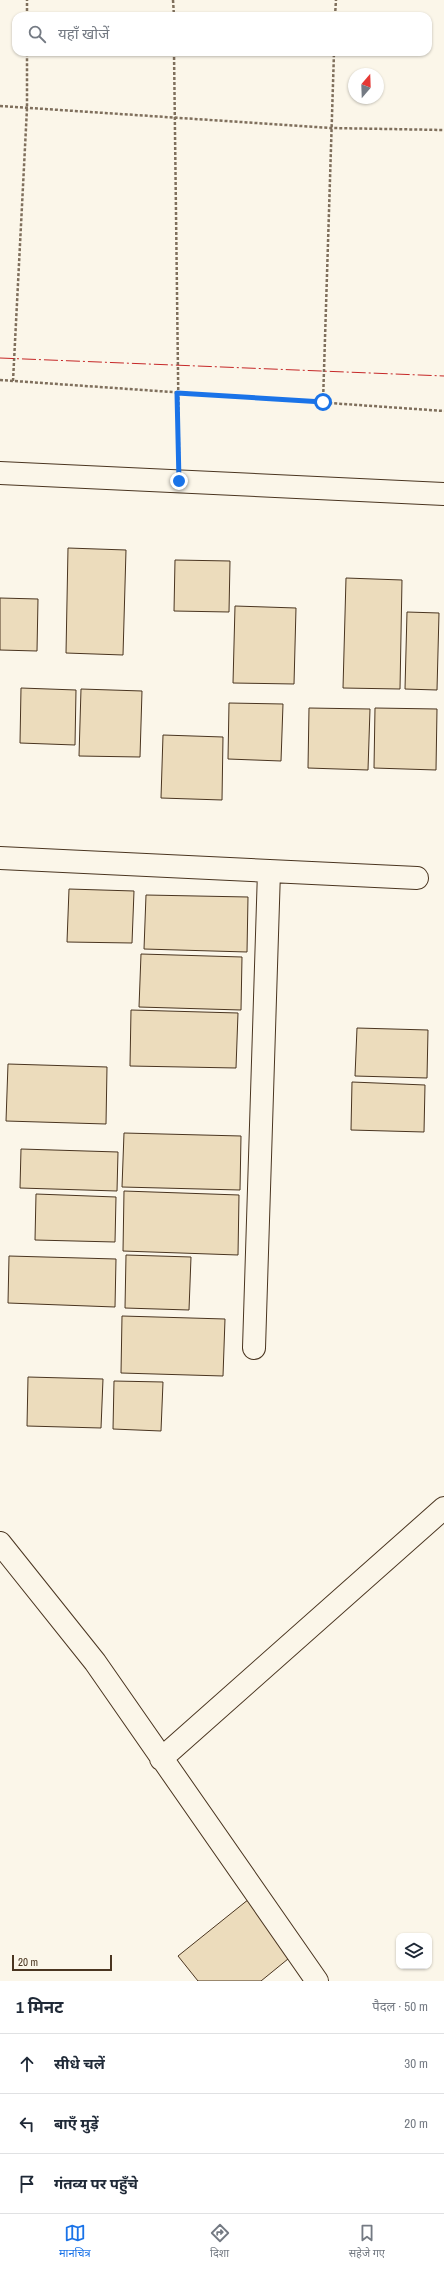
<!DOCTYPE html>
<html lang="hi">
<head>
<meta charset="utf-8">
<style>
  :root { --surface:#fff; --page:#f2f2f3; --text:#1f2937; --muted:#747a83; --line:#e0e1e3; --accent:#1a73e8 }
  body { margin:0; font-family:"Archivo Narrow","Noto Sans Devanagari",sans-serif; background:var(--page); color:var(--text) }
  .controls { position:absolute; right:12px; bottom:12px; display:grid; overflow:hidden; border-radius:8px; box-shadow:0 1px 3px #0004 }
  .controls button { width:36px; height:36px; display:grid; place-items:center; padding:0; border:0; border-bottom:1px solid var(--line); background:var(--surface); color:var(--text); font:20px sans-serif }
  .compass { position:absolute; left:348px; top:68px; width:36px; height:36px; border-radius:50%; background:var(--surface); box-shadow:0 1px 3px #0004; rotate:19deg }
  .scale { position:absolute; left:12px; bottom:10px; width:100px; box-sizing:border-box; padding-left:4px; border:2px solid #4a3520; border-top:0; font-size:11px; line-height:14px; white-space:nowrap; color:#4a3520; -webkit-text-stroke:3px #fbf6e9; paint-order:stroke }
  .stop { position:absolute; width:12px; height:12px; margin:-9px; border:3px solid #1a73e8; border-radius:50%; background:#fff }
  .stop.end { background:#1a73e8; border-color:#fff; box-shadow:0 1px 4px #0008 }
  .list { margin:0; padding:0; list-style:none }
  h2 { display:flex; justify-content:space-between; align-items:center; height:52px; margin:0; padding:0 16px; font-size:17px }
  h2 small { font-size:13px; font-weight:400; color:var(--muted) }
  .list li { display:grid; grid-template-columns:26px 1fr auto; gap:12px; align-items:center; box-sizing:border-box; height:60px; padding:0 16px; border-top:1px solid var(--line) }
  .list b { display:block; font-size:15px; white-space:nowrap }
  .list em { font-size:13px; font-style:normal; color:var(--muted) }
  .icon { flex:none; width:22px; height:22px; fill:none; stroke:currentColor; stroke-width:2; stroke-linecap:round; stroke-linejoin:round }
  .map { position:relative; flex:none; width:444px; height:1981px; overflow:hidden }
  .search { position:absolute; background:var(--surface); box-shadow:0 1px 3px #0004; left:12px; right:12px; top:12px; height:44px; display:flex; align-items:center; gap:10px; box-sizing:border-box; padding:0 14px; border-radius:12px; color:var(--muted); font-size:15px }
  .sheet { height:232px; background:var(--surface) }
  nav { display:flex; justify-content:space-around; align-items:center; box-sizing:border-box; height:56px; border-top:1px solid var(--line); background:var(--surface); font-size:11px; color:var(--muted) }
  nav a { display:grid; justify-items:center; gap:2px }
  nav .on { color:var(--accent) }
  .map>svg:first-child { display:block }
  .building { fill:#ecdcbc; stroke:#4a3520 }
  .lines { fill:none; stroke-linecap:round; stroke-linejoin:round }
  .minor-casing { stroke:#4a3520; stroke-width:24 }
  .path { stroke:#7f6f5c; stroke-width:2.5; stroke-dasharray:3 2; stroke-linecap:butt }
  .minor { stroke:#fbf6e9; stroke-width:22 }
  .power { stroke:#c62828; stroke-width:1; stroke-dasharray:14 3 2 3; stroke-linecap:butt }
  .route { stroke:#1a73e8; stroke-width:5 }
</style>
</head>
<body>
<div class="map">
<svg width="444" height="1981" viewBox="0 0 444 1981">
  <rect width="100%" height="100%" fill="#fbf6e9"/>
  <!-- building -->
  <path class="building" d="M68,548l58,2 -3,105 -57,-2z
    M175,560l55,1 -1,51 -55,-1z
    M346,578l56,2 -2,109 -57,-1z
    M0,598l38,1 -1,52 -37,-1z
    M235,606l61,2 -2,76 -61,-1z
    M407,612l32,1 -2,77 -32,-1z
    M21,688l55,2 -1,55 -55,-2z
    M81,689l61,2 -2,66 -61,-1z
    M229,703l54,1 -2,57 -53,-2z
    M309,708l61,1 -2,61 -60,-2z
    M375,708l62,1 -1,61 -62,-2z
    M163,735l60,2 -1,63 -61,-2z
    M69,889l65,2 -2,52 -65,-1z
    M146,895l102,2 -1,55 -103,-3z
    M141,954l101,3 -1,53 -102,-3z
    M131,1010l107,3 -2,55 -106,-2z
    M357,1028l71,2 -1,48 -72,-2z
    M8,1064l99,3 -1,57 -100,-3z
    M352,1082l73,3 -1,47 -73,-2z
    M124,1133l117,3 -1,54 -118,-3z
    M21,1149l97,3 -1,39 -97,-3z
    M124,1191l115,4 -1,60 -115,-4z
    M36,1194l80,3 -1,45 -80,-2z
    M126,1255l65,2 -2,53 -64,-2z
    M9,1256l107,3 -1,48 -107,-4z
    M122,1316l103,3 -2,57 -102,-3z
    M28,1377l75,2 -2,49 -74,-2z
    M114,1381l49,1 -2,49 -48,-2z
    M254,1895l45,55 -38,31h-63l-20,-25z"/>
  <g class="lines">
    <defs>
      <path id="minor" d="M0,473l444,21
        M0,858l417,20
        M254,1348l15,-477
        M0,1543l95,119 222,319
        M161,1759l283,-251"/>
    </defs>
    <!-- minor casing -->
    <use href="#minor" class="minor-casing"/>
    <!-- path -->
    <path class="path" d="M173,0l1,16
      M27,16v-16
      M335,16l1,-16
      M174,52l5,401
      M0,106l331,22 113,2
      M0,380l444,31
      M13,381l14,-273v-56
      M323,402l11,-350"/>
    <!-- minor -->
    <use href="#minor" class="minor"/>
    <!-- power -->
    <path class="power" d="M0,358l444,18"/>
  </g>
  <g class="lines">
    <!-- route -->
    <path class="route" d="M179,481l-2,-88 146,9"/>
  </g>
</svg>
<div class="controls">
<button><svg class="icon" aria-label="layers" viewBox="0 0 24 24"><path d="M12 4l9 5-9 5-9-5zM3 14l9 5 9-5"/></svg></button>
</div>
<svg class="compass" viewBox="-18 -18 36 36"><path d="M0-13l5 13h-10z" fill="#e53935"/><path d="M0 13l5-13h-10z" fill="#747a83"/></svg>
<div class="scale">20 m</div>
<div class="stop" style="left:323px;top:402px"></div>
<div class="stop end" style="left:179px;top:481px"></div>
<div class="search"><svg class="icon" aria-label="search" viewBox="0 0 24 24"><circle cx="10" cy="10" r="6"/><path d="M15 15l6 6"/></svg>यहाँ खोजें</div>
</div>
<section class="sheet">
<h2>1 मिनट<small>पैदल · 50 m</small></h2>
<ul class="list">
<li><svg class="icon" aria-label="ahead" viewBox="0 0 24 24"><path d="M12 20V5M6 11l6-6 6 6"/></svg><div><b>सीधे चलें</b></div><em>30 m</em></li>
<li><svg class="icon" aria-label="left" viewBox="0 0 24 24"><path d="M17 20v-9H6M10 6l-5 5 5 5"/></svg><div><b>बाएँ मुड़ें</b></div><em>20 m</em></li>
<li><svg class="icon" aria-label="arrive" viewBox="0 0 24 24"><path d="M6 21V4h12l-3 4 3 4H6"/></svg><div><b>गंतव्य पर पहुँचे</b></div></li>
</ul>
</section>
<nav>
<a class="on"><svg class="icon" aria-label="map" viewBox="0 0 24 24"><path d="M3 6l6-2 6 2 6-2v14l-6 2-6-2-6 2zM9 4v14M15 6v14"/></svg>मानचित्र</a>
<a><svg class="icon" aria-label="directions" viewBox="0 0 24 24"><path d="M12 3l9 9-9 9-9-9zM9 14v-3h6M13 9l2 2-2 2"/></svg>दिशा</a>
<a><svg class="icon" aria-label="saved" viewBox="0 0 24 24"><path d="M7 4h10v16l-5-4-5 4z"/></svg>सहेजे गए</a>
</nav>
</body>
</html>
